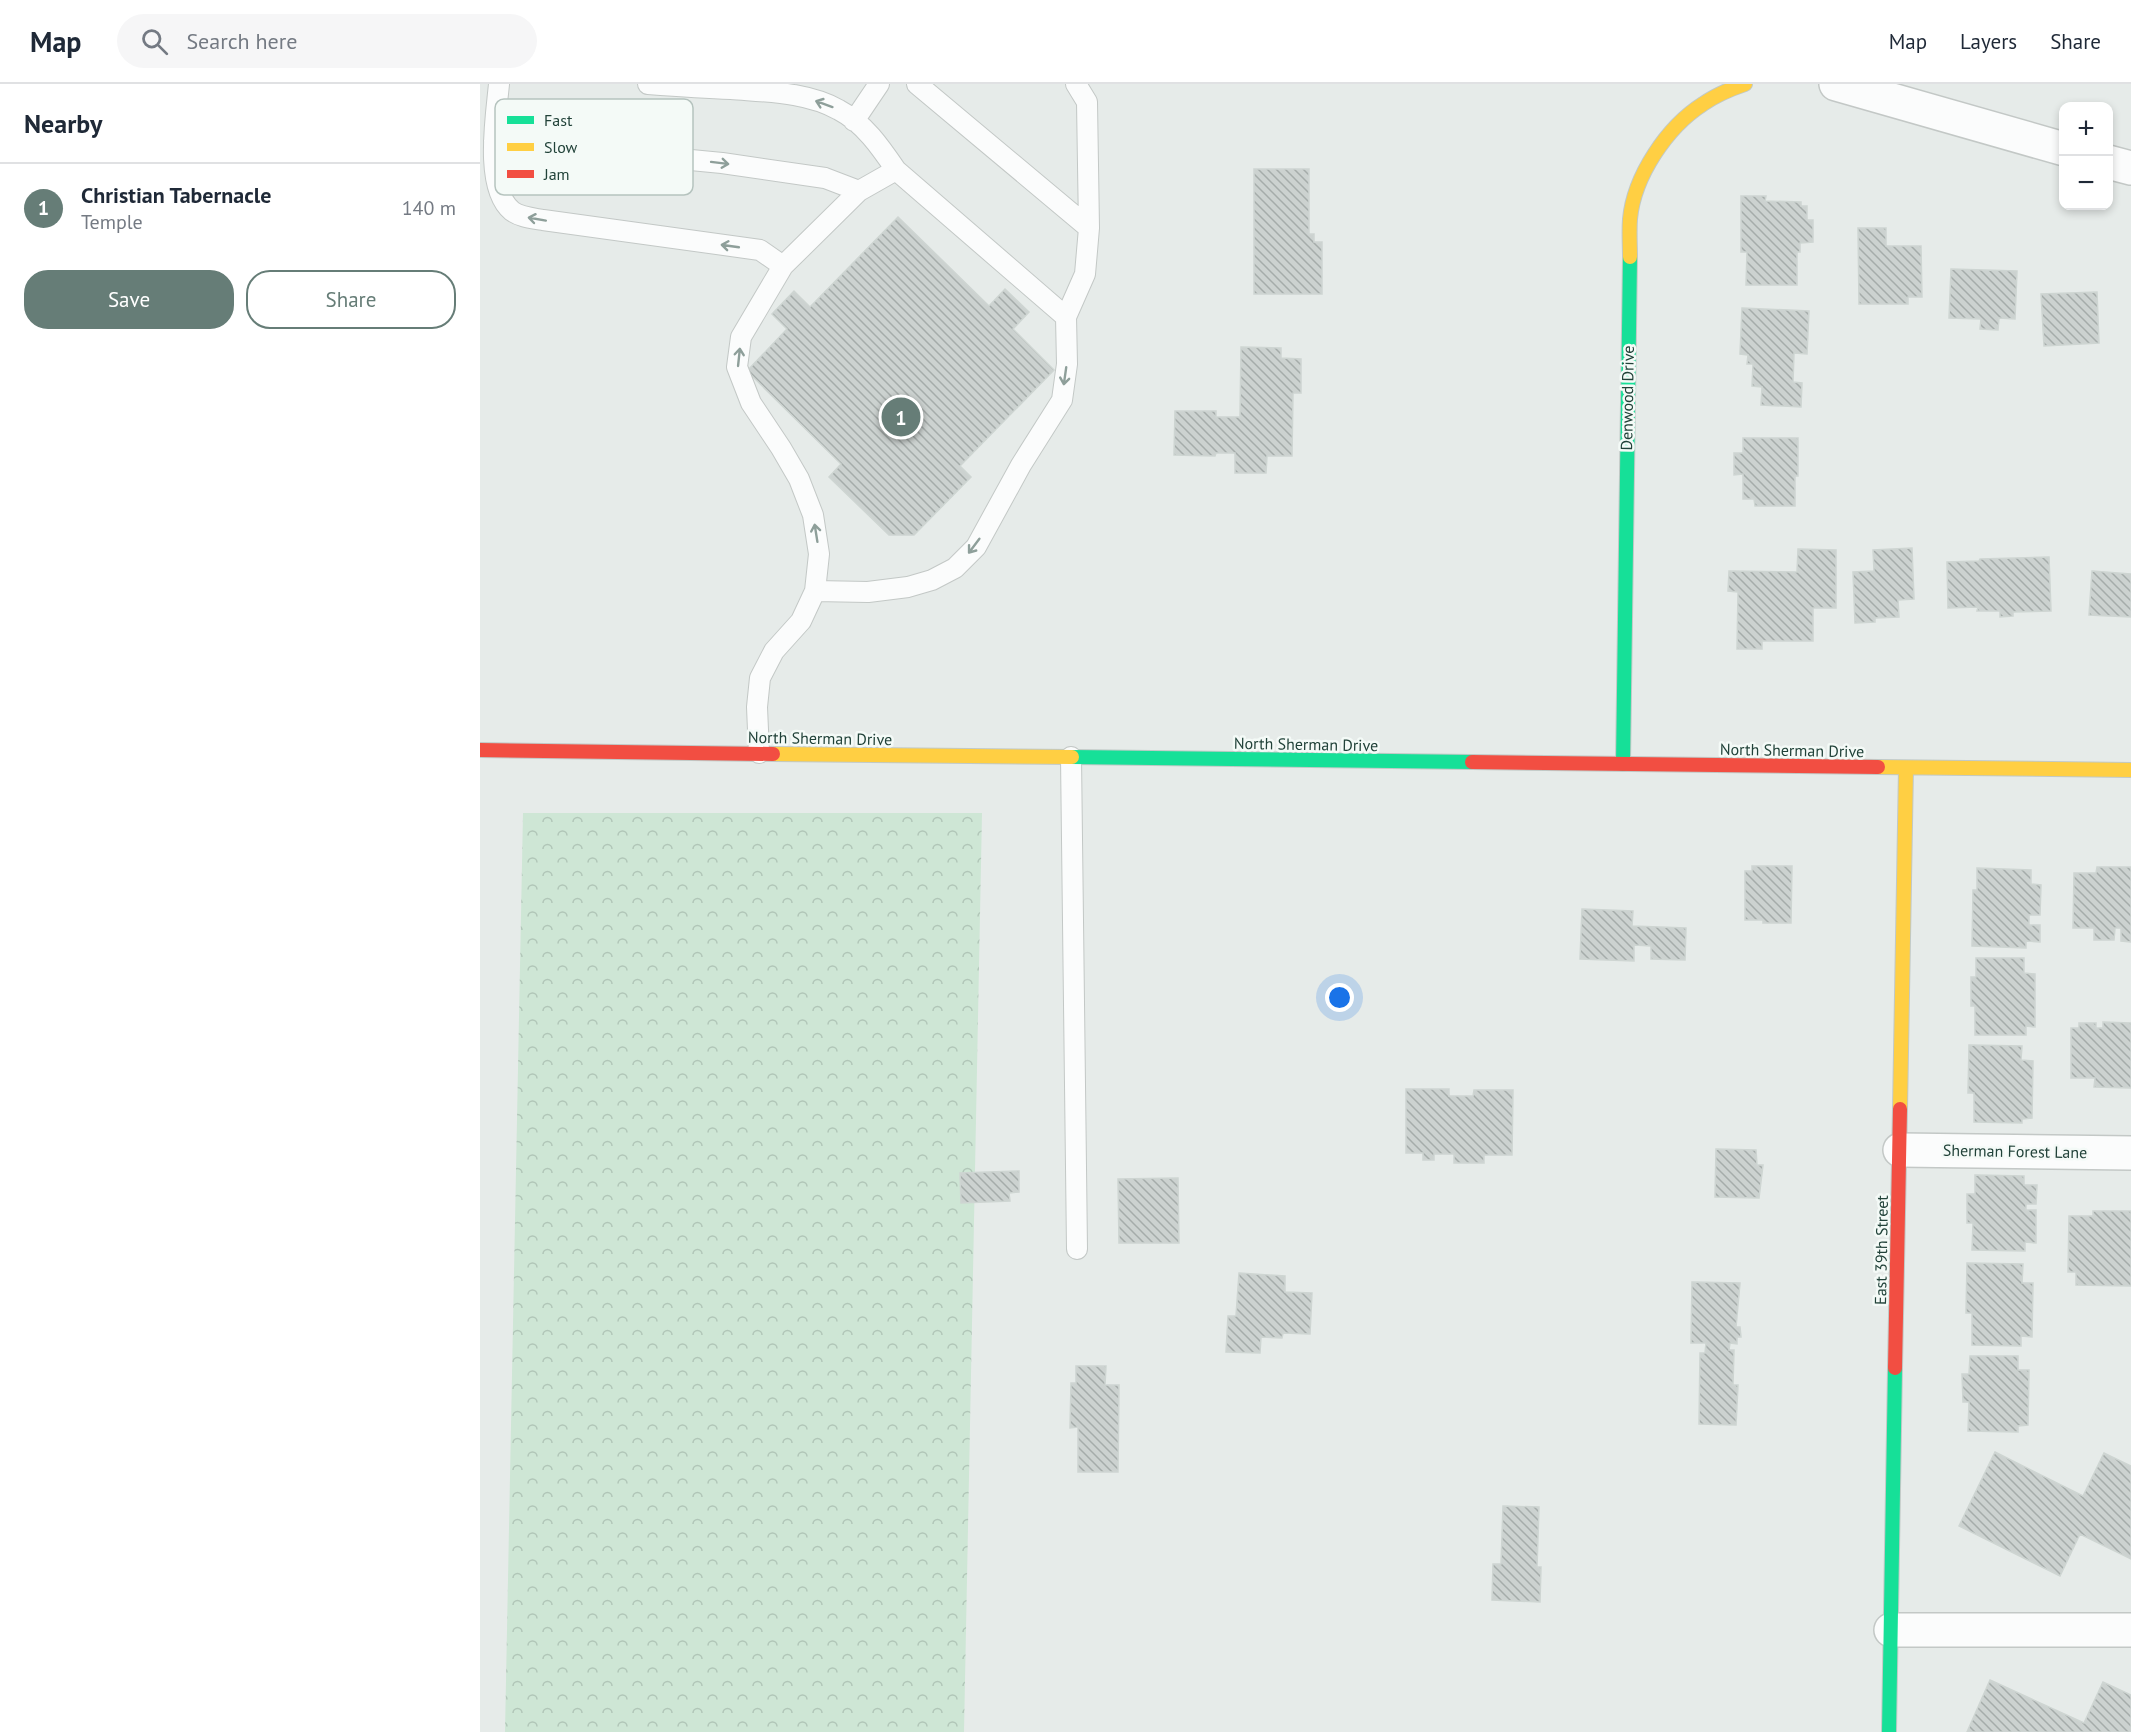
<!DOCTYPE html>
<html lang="en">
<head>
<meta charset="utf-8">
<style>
  :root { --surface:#fff; --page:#f6f6f7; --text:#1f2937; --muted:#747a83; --line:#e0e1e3; --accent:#667d77 }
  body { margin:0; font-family:"PT Sans",sans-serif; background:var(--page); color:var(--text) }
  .controls { position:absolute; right:18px; top:18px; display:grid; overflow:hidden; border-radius:12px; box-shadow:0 3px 9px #0003 }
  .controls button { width:54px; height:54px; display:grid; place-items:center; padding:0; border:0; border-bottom:2px solid var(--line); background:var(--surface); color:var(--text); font:30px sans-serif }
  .you { position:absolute; left:860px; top:914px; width:21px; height:21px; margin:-15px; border:4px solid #fff; border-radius:50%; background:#1a73e8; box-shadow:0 0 0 9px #1a73e833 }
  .badge { display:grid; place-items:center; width:39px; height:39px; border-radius:50%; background:var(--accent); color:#fff; font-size:20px; font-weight:700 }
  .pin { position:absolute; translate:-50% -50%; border:3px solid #fff; box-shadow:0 2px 6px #0006 }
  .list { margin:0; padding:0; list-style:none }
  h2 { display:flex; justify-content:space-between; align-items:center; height:78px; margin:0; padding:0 24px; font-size:26px }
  h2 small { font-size:20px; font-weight:400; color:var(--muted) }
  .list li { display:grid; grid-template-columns:39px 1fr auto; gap:18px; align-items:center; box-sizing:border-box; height:90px; padding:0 24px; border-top:2px solid var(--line) }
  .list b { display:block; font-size:22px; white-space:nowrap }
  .list p { margin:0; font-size:20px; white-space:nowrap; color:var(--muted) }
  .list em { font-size:20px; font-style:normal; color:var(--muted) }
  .actions { display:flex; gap:12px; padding:18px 24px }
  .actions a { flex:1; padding:14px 0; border:2px solid var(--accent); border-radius:24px; text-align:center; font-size:21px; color:var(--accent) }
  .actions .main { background:var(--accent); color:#fff }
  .icon { flex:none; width:33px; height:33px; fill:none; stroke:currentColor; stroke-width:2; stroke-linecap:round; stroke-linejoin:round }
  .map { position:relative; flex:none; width:1651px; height:1648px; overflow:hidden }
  header { display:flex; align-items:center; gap:36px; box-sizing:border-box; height:84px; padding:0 30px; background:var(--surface); border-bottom:2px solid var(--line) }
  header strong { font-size:28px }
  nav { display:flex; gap:33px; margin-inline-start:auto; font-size:21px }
  .search { width:420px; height:54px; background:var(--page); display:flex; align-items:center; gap:15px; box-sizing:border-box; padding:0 21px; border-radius:33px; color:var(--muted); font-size:22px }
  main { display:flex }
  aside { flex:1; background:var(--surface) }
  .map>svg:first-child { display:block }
  .forest { fill:url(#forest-crowns) }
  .building { fill:url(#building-back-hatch); stroke:#ced5d2; stroke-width:1.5 }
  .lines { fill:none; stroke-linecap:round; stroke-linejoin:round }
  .lane-casing { stroke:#c3c8c6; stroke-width:22 }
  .street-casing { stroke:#c3c8c6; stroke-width:36 }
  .fast-casing { stroke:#c1c9c6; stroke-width:16 }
  .slow-casing { stroke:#c1c9c6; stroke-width:16 }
  .jam-casing { stroke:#c1c9c6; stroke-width:16 }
  .lane { stroke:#fbfcfc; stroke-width:20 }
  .street { stroke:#fbfcfc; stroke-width:33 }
  .fast { stroke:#16e098; stroke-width:14 }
  .slow { stroke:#ffcf43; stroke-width:14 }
  .jam { stroke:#f24e42; stroke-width:14 }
  .oneway { stroke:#8e9f9a }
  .labels { text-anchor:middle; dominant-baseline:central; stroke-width:5; stroke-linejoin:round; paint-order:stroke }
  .street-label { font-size:16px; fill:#214239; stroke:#f4faf7 }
  .key { fill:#f4faf7; stroke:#b5c3be; stroke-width:1.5 }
  .key-label { font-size:16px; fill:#214239 }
</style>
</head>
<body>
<header>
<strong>Map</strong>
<div class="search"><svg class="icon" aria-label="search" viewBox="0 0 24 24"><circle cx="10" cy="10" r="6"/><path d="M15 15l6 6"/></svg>Search here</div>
<nav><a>Map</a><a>Layers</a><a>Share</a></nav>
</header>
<main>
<aside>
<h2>Nearby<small></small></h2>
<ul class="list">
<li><span class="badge">1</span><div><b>Christian Tabernacle</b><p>Temple</p></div><em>140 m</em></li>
</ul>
<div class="actions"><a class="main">Save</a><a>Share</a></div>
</aside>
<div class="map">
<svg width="1651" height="1648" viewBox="0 0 1651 1648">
  <defs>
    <pattern id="forest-crowns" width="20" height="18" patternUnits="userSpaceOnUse" patternTransform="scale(1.5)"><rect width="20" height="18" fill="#cee6d5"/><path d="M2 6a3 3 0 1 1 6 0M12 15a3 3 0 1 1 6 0" fill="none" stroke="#b1c6b8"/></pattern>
    <pattern id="building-back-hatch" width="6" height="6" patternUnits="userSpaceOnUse" patternTransform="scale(1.5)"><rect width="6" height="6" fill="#ccd2d0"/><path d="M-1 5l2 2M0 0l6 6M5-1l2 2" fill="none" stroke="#a5acaa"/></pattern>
  </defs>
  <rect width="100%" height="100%" fill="#e6ebe9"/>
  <!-- forest -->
  <path class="forest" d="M43,729h459l-18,919h-459z"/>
  <!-- building -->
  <path class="building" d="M774,85h55v65h5v8h8v52h-68z
    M1261,112h25l-1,5 36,1v4h6v14h6v22l-13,1v9h-3v33h-51l1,-33h-6z
    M418,133l91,89 16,-17 24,23 -16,17 41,41 -94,96 11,11 -57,58h-25l-60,-58 12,-13 -94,-93 40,-42 -15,-15 22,-23 16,16z
    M1378,144h28v18h35l1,51h-14v7h-49z
    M1471,185l66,2 -2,48 -16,-1 -1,12 -18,-1 1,-10 -32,-1z
    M1617,208l2,51 -55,3 -3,-52z
    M1262,224l67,3 -2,43 -13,-1 -1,29 9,1 -1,24 -40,-2 1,-18 -10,-1 1,-22h-6l1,-9 -8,-1z
    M761,263l40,1v10l20,1v34h-8l-1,63h-25l-1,17h-31v-20h-19l-1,3 -41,-1 1,-44h41v6h24z
    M1263,354h55v38h-3v30h-40l-1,-7h-11v-25l-9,1v-22h9z
    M1432,464l2,51 -16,1 1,17 -24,1v4l-20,1 -2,-51 21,-1 -1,-21z
    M1318,465l38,1v58h-23v33h-51v8h-25l1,-57 -10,-1 1,-20 68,1z
    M1569,473l2,54 -38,1v4l-13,1v-6h-23l1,-4 -30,1 -1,-46 32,-1 1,-2z
    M1612,487l39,3v43l-42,-2z
    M1272,782h40l-1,57h-28v-3h-18v-49h7z
    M1617,783h34v75l-10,-1v-13h-6l-1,12h-20v-12h-21l1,-55h22z
    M1497,784l54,2v14l10,1 -1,30h-11v10h11v17l-14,-1v7l-54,-2 1,-56h4z
    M1102,825l51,2 -1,15 54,2 -1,32 -34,-1v-13l-17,-1v16l-54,-2z
    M1496,874h48v15l11,1v53l-9,-1v9h-51v-29h-4v-29h5z
    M1623,938l28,1v65l-37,-1 1,-9h-24v-50h8v-5h17v5h7z
    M1489,961l53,1 -1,14 12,1 -1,57 -10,1v4l-48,-1v-29h-6z
    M926,1005h43v7h24l1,-6h39l-1,65h-28v8h-30v-9h-20v6h-11v-7h-17z
    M1236,1065l40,1 1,15h6l-4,33 -44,-1z
    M539,1087v21l-10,1 1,8 -49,2 -1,-30z
    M1495,1091l49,1v9h13l-1,19h-10v6h10v33l-11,-1v9l-53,-1 1,-27h-6v-29h8z
    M698,1094l1,65h-60l-1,-64z
    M1613,1127h38v75l-55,-1v-13h-8l1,-56h24z
    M1487,1179l56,1 -1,19h11l-1,54 -11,-1v10l-49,-1v-32h-6z
    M759,1189l46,3v16l27,1 -2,41 -27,-1 -1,5 -21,-1 -1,16 -34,-1 2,-36h8z
    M1212,1198l48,1 -4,44h4l1,10h-4v7l-7,-1 -1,7h5l-1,35h5l-2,40 -37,-1 1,-71h5l1,-10h-15z
    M1490,1272h48v14h11l-1,55 -10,1v6l-50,-1 1,-29h-6l-1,-28h7z
    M596,1282h30l-1,19h14l-1,87h-40v-45l-8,1 1,-45h5z
    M1515,1368l88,44 21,-43 27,13v93l-51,-25 -20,42 -101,-50z
    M1023,1422l36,1 -2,60h4l-1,35 -48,-2 1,-36h8z
    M1510,1596l94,43 19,-41 28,13v37h-164z"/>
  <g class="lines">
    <defs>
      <path id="lane" d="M19,0c-3,32 -15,104 13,127 8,6 20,7 31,9l217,30 23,16
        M168,0c27,2 55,4 83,5 36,3 76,3 108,21 25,13 42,38 57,60
        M596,0l11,18 2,126
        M374,37l25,-37
        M14,57l228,22 103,15 34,13
        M335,507l53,1 40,-5 24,-7 23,-12 21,-21 45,-82 41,-65 5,-36 -1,-47
        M279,669l-2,-46 3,-29 14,-27 27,-30 14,-30 4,-37 -6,-39 -14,-36 -18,-31 -30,-45 -14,-36 4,-30 42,-71 76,-75 37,-21 170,147 19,-43 4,-46 -172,-144
        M591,673l6,492"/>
      <path id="street" d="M1356,0l228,65
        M1628,78l23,6
        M1420,1066l231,3
        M1411,1546h240"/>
      <path id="fast" d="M592,673l400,5
        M1143,680l7,-507
        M1409,1648l6,-364"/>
      <path id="slow" d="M1150,173c0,-12 -1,-25 0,-38 4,-43 37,-92 73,-115 13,-9 27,-15 42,-20
        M293,670l299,3
        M1398,683l253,3
        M1420,1025l6,-341"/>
      <path id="jam" d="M0,666l293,4
        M992,678l406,5
        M1415,1284l5,-259"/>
    </defs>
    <!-- lane casing -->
    <use href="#lane" class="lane-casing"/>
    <!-- street casing -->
    <use href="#street" class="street-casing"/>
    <!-- fast casing -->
    <use href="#fast" class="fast-casing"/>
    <!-- slow casing -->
    <use href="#slow" class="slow-casing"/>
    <!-- jam casing -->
    <use href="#jam" class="jam-casing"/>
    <!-- lane -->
    <use href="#lane" class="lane"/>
    <!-- street -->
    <use href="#street" class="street"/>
    <!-- fast -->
    <use href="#fast" class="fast"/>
    <!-- slow -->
    <use href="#slow" class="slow"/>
    <!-- jam -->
    <use href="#jam" class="jam"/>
  </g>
  <!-- one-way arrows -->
  <defs><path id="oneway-shaft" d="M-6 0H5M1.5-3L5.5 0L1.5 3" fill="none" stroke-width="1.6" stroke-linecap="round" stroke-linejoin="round" transform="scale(1.5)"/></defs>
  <g class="oneway">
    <use href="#oneway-shaft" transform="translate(344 20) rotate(-160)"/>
    <use href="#oneway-shaft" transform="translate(240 79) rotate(7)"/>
    <use href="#oneway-shaft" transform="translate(57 135) rotate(-170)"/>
    <use href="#oneway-shaft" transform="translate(250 162) rotate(-172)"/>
    <use href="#oneway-shaft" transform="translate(259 273) rotate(-84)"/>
    <use href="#oneway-shaft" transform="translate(585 292) rotate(98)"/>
    <use href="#oneway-shaft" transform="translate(336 449) rotate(-99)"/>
    <use href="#oneway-shaft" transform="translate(494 462) rotate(127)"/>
  </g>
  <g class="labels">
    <!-- street labels -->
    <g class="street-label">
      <text transform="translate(1147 314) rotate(-89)">Denwood Drive</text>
      <text transform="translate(340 654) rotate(1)">North Sherman Drive</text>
      <text transform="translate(826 660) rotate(1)">North Sherman Drive</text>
      <text transform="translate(1312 666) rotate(1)">North Sherman Drive</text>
      <text transform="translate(1535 1067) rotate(1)">Sherman Forest Lane</text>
      <text transform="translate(1401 1166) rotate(-89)">East 39th Street</text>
    </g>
  </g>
  <!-- legend -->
  <rect x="15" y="15" width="198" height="96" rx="9" class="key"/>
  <rect x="27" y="32" width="27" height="8" fill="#16e098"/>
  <rect x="27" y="59" width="27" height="8" fill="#ffcf43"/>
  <rect x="27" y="86" width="27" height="8" fill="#f24e42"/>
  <g class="key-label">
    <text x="64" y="42">Fast</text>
    <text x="64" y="69">Slow</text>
    <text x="64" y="96">Jam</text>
  </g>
</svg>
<div class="controls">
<button>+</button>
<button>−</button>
</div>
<div class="you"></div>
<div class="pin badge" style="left:421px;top:333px">1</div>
</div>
</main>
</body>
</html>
